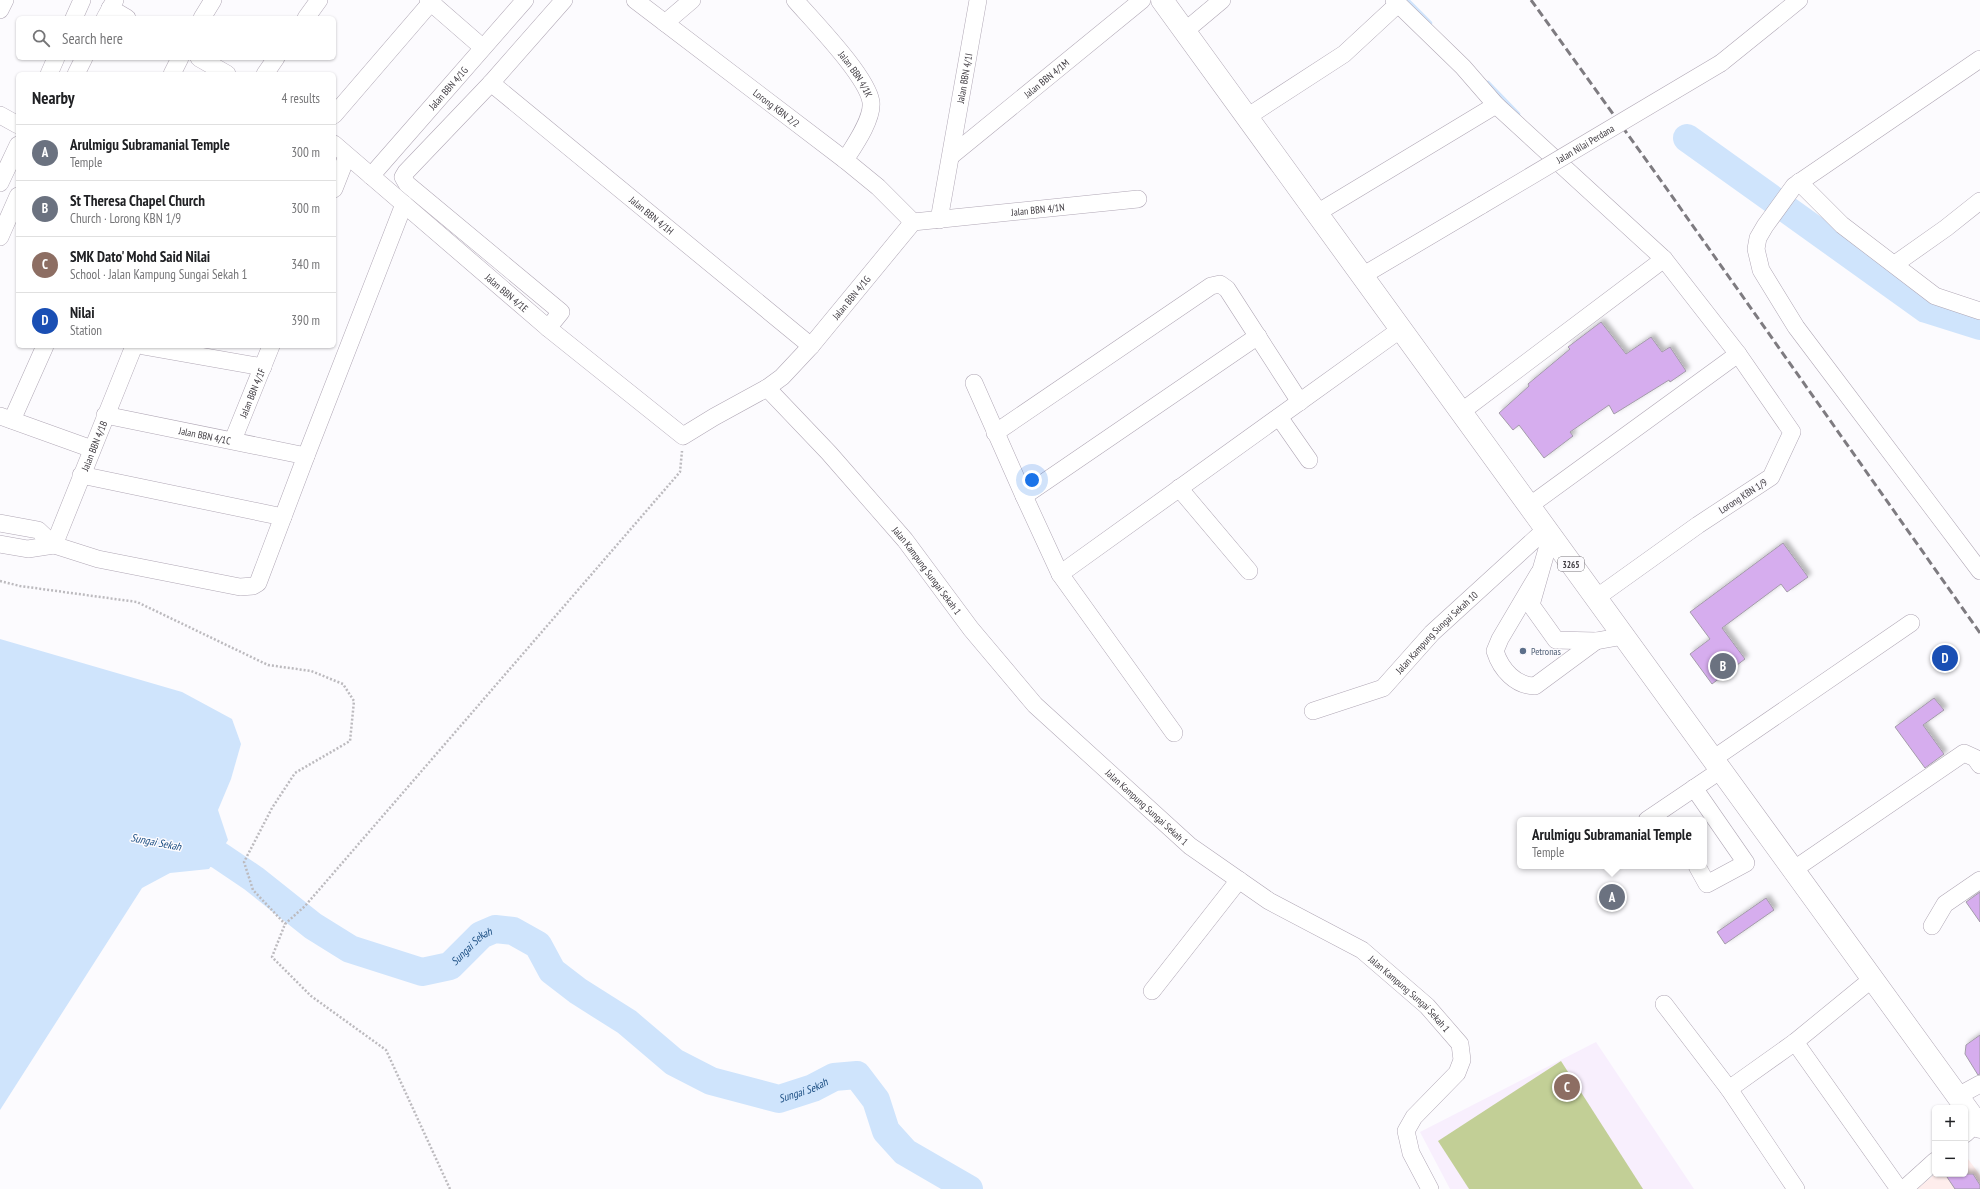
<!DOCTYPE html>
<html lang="en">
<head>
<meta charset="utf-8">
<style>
  :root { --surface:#fff; --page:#f2f2f2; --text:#202124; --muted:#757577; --line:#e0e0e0; --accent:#0b8043 }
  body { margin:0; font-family:"PT Sans Narrow",sans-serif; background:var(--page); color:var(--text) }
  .controls { position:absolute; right:12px; bottom:12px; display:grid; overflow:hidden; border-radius:6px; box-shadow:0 1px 3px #0004 }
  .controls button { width:36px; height:36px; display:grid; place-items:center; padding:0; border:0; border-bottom:1px solid var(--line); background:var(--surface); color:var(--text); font:20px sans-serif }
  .you { position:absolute; left:1032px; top:480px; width:14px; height:14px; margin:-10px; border:3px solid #fff; border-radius:50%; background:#1a73e8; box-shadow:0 0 0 6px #1a73e833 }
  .badge { display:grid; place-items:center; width:26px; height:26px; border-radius:50%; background:var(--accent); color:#fff; font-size:13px; font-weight:700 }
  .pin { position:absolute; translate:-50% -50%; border:2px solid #fff; box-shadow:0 1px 4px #0006 }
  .popup { position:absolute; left:1517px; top:817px; width:190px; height:52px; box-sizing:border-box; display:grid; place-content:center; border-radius:6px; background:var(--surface); filter:drop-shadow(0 1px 3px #0005); font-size:13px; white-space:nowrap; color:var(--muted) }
  .popup b { font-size:15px; color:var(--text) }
  .popup::after { content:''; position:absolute; left:50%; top:100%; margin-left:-8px; border:8px solid transparent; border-top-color:var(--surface) }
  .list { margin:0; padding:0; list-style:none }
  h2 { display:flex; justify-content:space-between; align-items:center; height:52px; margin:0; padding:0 16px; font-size:17px }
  h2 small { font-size:13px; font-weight:400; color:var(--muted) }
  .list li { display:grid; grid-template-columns:26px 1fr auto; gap:12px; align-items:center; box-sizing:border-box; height:56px; padding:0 16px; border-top:1px solid var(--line) }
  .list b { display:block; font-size:15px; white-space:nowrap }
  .list p { margin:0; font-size:13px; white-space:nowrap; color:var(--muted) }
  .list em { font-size:13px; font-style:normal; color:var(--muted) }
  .icon { flex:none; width:22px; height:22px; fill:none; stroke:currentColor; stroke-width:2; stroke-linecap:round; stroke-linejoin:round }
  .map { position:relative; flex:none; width:1980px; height:1189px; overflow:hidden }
  .search { position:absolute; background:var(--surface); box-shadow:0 1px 3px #0004; left:16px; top:16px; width:320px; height:44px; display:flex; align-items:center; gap:10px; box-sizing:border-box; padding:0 14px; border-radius:6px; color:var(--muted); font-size:15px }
  .panel { position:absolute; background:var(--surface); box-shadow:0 1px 3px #0004; left:16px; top:72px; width:320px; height:276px; border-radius:6px }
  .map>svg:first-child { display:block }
  .built { fill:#f8effd }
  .medical { fill:#feedec }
  .green { fill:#c2cf96 }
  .water { fill:#cfe4fc }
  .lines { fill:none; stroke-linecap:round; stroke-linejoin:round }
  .stream { stroke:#cfe4fc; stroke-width:4.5 }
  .river { stroke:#cfe4fc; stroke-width:28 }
  .building { fill:#d6adee; stroke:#a39ba9; filter:url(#shadow) }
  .minor-casing { stroke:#b0a7b5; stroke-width:18 }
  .major-casing { stroke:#b0a7b5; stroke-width:23 }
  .path { stroke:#bcbabe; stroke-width:2.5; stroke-dasharray:2 2; stroke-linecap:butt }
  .minor { stroke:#fff; stroke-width:17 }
  .major { stroke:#fff; stroke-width:22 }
  .rail { stroke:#7e7b80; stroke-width:3; stroke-dasharray:8 4; stroke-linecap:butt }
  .minor-bridge-casing { stroke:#b0a7b5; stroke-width:18; stroke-linecap:butt }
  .minor-bridge { stroke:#fff; stroke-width:17 }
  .service-dot { fill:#5c6f8a; stroke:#fcfbfe; stroke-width:1.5 }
  .labels { text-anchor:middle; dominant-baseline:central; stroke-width:3; stroke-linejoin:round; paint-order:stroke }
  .shield { fill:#fcfbfe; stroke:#78757a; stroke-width:1 }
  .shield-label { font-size:9px; font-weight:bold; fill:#3f3b41 }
  .street-label { font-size:10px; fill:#3f3b41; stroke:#fcfbfe }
  .service-label { font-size:10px; fill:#4e5e75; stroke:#fcfbfe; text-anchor:start }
  .water-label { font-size:11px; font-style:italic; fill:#1a4d82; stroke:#fcfbfe }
</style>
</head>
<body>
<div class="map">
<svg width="1980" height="1189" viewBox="0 0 1980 1189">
  <defs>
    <filter id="shadow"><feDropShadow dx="3.5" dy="-3.5" stdDeviation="2" flood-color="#0004"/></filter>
  </defs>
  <rect width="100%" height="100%" fill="#fcfbfe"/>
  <!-- built -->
  <path class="built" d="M1596,1042l98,147h-244l-30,-57z"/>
  <!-- medical -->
  <path class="medical" d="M1965,1155l15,20v14h-63l18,-15h30z"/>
  <!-- green -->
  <path class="green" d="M1561,1061l82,128h-174l-31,-48z"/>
  <!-- water -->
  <path class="water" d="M0,639l182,53 50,27 9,25 -10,35 -13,31 10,30 -19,29 -39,4 -28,15 -142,222z"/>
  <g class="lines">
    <!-- stream -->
    <path class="stream" d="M1407,0l23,23
      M1488,83l30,31"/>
    <!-- river -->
    <g class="river">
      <path d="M1687,138l239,171 54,17"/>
      <path id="s1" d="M182,847l35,7 37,25 59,47 37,23 72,23 28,-6 31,-31 14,-6 18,2 25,14 14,26 26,20 49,31 47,40 37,19 68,18 34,-11 21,-11 23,-2 19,25 10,31 19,21 64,37"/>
    </g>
  </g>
  <!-- building -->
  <path class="building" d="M1601,322l25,32 25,-17 11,15 8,-5 16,24 -16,11 -1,-2 -55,34 -5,-9 -39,27 3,4 -29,22 -25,-33 -6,5 -14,-17 30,-27 -1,-2 42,-35 -2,-2z
    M1783,543l25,34 -21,15 -6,-8 -59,44 23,31 -33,25 -22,-30 20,-15 -20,-27z
    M1934,698l10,12 -21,15 21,29 -19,14 -30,-41z
    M1980,892v30l-14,-20z
    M1766,898l8,12 -49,34 -8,-12z
    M1980,1035v39l-2,1 -13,-21 1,-9z
    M1945,1174h28l7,11v4h-25z"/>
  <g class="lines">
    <defs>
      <g id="minor">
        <path d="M428,0l54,47"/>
        <path id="s2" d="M635,0l210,160 33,27 35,35"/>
        <path id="s3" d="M795,0c19,22 72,76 76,102 2,17 -17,44 -26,58"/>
        <path d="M1394,0l69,67 33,38 168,154 74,95 54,78 -21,45 -73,48 -102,73"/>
        <path d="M110,8l17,10"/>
        <path d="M0,10l5,-10"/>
        <path d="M74,18l8,-18"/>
        <path d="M105,18l10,-18"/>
        <path d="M202,18l11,-18"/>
        <path d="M306,18l13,-18"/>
        <path d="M665,23l27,-23"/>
        <path d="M1185,31l37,-31"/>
        <path d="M199,58l28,16"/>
        <path d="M1980,59l-186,127 -29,40 -7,12 -2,11 5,21 35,57 184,244"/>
        <path d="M1721,63l78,-63"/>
        <path d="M49,74l7,-16"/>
        <path d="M76,74l8,-16"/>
        <path d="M172,74l8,-16"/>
        <path d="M265,74l11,-16"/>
        <path id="s4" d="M491,83l320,263"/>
        <path d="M0,115l18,10"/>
        <path d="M334,115l99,-115"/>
        <path d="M1247,117l97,-63 54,-50"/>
        <path id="s5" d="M334,144l214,184 135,108 31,-19 53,-29 15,-11 29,-31 102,-124 225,-23"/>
        <path id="s6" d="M951,156l191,-156"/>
        <path id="s7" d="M371,176l154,-176"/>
        <path d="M1799,182l43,43 93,71 45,15"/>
        <path d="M0,183l18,-38"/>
        <path d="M334,189l13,-33"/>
        <path d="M1317,213l179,-108"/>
        <path id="s8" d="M939,220l39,-220"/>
        <path d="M0,237l18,-41"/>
        <path d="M1895,264l51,-36 34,-27"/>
        <path d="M1362,276l120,-71"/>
        <path d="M548,328l13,-16 -154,-128 -4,-7 3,-5 85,-89 73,-83"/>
        <path d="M143,346l120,21"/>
        <path d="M974,383l50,113 36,78 114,159"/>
        <path id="s9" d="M767,388l62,65 76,87 66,89 64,76 155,141 79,55 93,49 65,56 33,38 2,16 -5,13 -43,44 -8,14 5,22 19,36"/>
        <path d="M1461,412l203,-153"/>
        <path id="s10" d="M105,415l201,41"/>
        <path d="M0,416l92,33"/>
        <path d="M1279,417l30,43"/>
        <path d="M12,420l33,-74"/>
        <path d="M995,433l216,-147 9,-2 7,5 73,113"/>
        <path id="s11" d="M233,440l38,-94"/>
        <path d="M81,475l202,42"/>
        <path d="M1179,488l70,83"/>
        <path d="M1024,496l234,-160"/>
        <path d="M1529,506l209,-152"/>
        <path d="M0,523l38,7 16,15 44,14 142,28 13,-1 5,-3 48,-127 98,-252"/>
        <path d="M1551,535l-20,70 25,35 40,1 28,-5"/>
        <path d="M0,544l28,5 26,-4"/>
        <path id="s12" d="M54,545l80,-199"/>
        <path d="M1539,573l-39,66 -5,12c6,19 21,35 40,35l61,-45"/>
        <path d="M1060,574l341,-245"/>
        <path id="s13" d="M1313,711l70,-23 49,-55 114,-104"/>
        <path d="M1713,759l198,-136"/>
        <path d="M1694,788l52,75 -39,21 -10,-18"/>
        <path d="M1647,820l74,-50"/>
        <path d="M1793,870l171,-117 11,5 5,7"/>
        <path d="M1932,926l13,-22 35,-24"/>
        <path d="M1152,991l87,-111"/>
        <path d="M1664,1004l65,85 67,100"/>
        <path d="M1795,1042l104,147"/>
        <path d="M1729,1089l66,-47 77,-63"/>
        <path d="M1958,1096l22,-12"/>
        <path d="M1965,1134l12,-11"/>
        <path d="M1904,1189l31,-28"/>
      </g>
      <path id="major" d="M1162,0l818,1127"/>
    </defs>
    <!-- minor casing -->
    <use href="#minor" class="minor-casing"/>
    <!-- major casing -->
    <use href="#major" class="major-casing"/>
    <!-- path -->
    <path class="path" d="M0,581l20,5 117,16 131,63 43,6 32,13 11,17 -4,40 -55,32 -23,35 -28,54 9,28 32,34
      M450,1189l-64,-139 -75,-54 -39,-39 13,-33 20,-18 375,-434 2,-21"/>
    <!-- minor -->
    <use href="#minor" class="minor"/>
    <!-- major -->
    <use href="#major" class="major"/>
    <!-- rail -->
    <path class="rail" d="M1531,0l126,175 323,458"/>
    <defs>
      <g id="minor-bridge">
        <path id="s14" d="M1482,205l239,-142"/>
      </g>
    </defs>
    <!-- minor-bridge casing -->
    <use href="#minor-bridge" class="minor-bridge-casing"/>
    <!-- minor-bridge -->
    <use href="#minor-bridge" class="minor-bridge"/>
  </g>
  <!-- markers -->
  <circle class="service-dot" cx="1523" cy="651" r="4"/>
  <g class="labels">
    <!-- shield labels -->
    <rect class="shield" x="1558" y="557" width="26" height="14" rx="3"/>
    <g class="shield-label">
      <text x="1571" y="564">3265</text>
    </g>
    <!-- street labels -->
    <g class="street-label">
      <text stroke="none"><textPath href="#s3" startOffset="96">Jalan BBN 4/1K</textPath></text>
      <text stroke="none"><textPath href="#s8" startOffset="144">Jalan BBN 4/1I</textPath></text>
      <text stroke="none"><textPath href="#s6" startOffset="123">Jalan BBN 4/1M</textPath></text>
      <text stroke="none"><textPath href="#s7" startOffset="117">Jalan BBN 4/1G</textPath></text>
      <text stroke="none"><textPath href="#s2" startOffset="178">Lorong KBN 2/2</textPath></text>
      <text stroke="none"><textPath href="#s14" startOffset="120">Jalan Nilai Perdana</textPath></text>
      <text stroke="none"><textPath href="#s5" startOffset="899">Jalan BBN 4/1N</textPath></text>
      <text stroke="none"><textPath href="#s4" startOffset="208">Jalan BBN 4/1H</textPath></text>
      <text stroke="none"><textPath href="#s5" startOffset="228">Jalan BBN 4/1E</textPath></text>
      <text stroke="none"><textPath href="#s5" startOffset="676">Jalan BBN 4/1G</textPath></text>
      <text stroke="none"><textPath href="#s11" startOffset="51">Jalan BBN 4/1F</textPath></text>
      <text stroke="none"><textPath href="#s10" startOffset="102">Jalan BBN 4/1C</textPath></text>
      <text stroke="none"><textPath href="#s12" startOffset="107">Jalan BBN 4/1B</textPath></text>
      <text transform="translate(1743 496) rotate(-33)">Lorong KBN 1/9</text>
      <text stroke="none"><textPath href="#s9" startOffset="243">Jalan Kampung Sungai Sekah 1</textPath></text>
      <text stroke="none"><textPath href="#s13" startOffset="151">Jalan Kampung Sungai Sekah 10</textPath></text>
      <text stroke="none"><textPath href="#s9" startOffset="567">Jalan Kampung Sungai Sekah 1</textPath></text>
      <text stroke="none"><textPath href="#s9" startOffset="891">Jalan Kampung Sungai Sekah 1</textPath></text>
    </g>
    <!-- service labels -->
    <g class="service-label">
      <text x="1531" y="651">Petronas</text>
    </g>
    <!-- water labels -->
    <g class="water-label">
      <text transform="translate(156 842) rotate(11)">Sungai Sekah</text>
      <text stroke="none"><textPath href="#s1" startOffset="333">Sungai Sekah</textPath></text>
      <text stroke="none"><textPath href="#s1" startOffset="729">Sungai Sekah</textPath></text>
    </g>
  </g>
</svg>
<div class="controls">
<button>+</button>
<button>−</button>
</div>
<div class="you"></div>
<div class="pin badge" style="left:1612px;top:897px;background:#6b7280">A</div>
<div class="popup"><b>Arulmigu Subramanial Temple</b>Temple</div>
<div class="pin badge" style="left:1723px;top:666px;background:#6b7280">B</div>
<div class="pin badge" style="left:1567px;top:1087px;background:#8d6e63">C</div>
<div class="pin badge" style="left:1945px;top:658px;background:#1a4fb4">D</div>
<div class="search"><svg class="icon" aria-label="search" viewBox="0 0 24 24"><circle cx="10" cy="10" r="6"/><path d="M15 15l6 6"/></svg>Search here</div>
<section class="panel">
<h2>Nearby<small>4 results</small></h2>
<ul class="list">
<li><span class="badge" style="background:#6b7280">A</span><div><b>Arulmigu Subramanial Temple</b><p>Temple</p></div><em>300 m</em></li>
<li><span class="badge" style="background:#6b7280">B</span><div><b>St Theresa Chapel Church</b><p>Church · Lorong KBN 1/9</p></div><em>300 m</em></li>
<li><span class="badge" style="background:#8d6e63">C</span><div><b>SMK Dato' Mohd Said Nilai</b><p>School · Jalan Kampung Sungai Sekah 1</p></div><em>340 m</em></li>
<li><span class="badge" style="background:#1a4fb4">D</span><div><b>Nilai</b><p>Station</p></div><em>390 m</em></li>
</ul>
</section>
</div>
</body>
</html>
